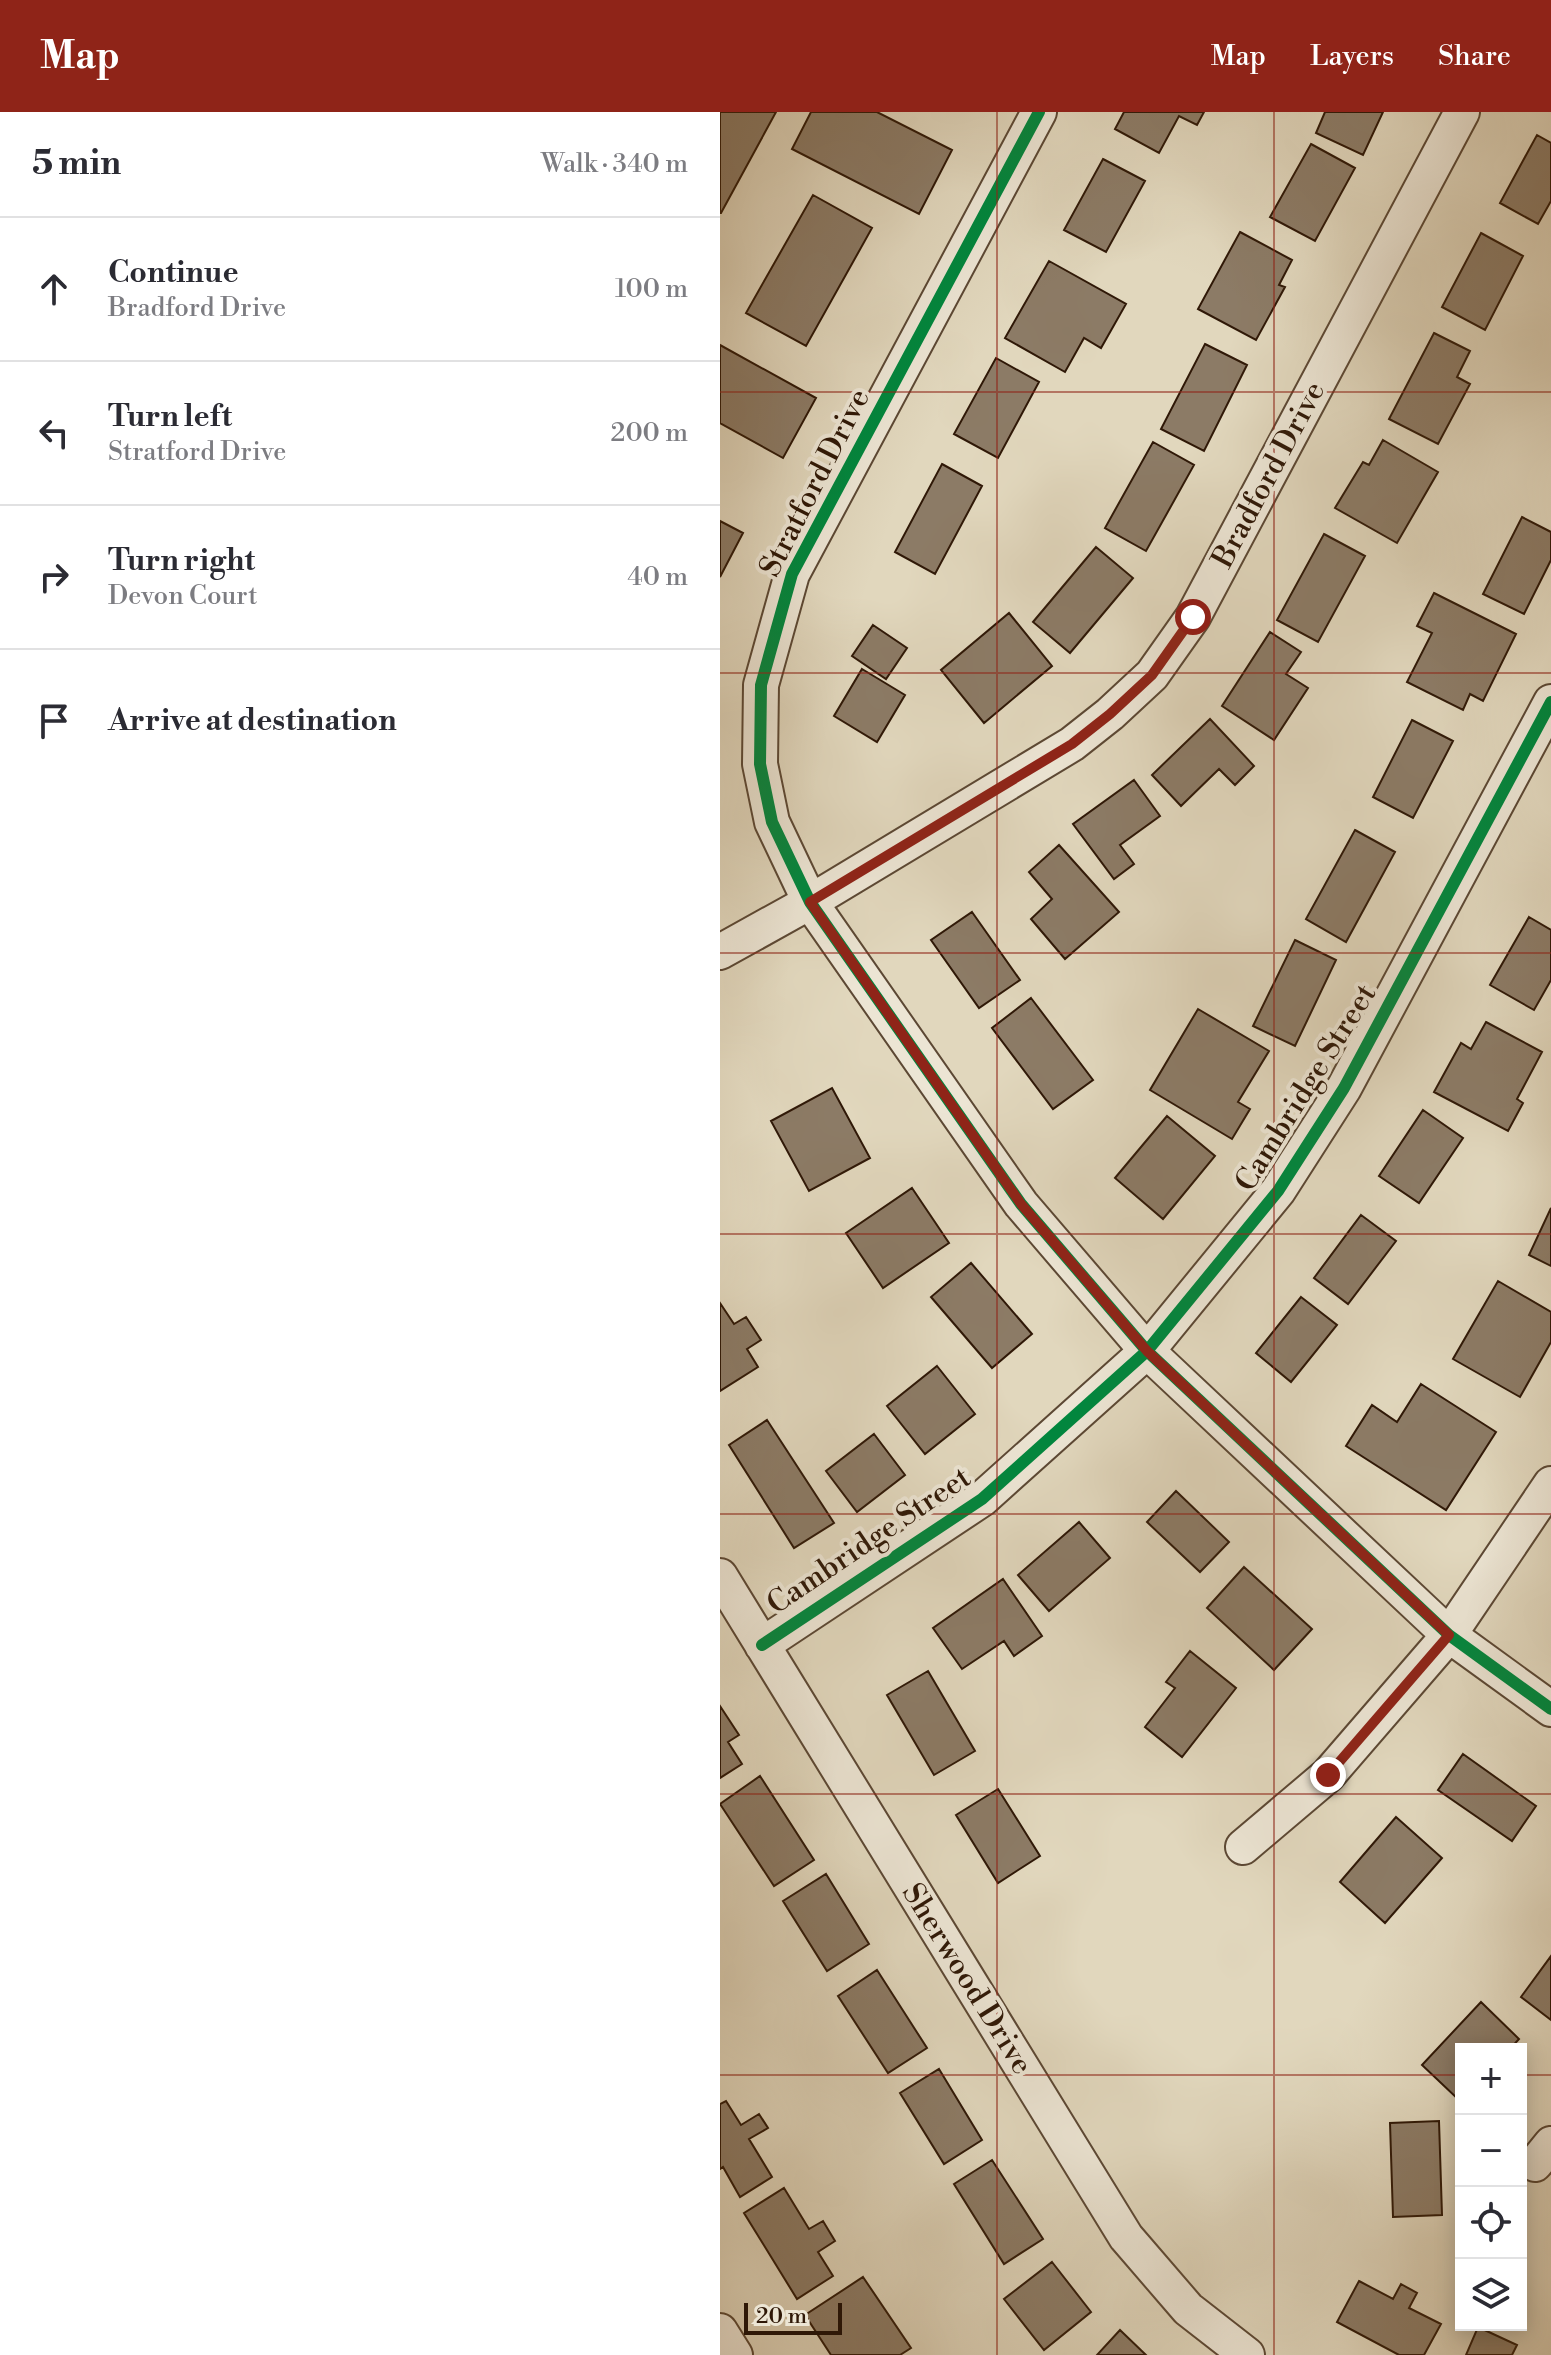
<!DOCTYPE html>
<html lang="en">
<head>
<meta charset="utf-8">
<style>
  :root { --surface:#fff; --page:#f2f2f3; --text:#2b2b33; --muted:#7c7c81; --line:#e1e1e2; --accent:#8f2418 }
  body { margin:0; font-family:"Libre Bodoni",serif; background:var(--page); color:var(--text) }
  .controls { position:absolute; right:24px; bottom:24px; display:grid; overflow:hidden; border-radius:0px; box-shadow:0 4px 20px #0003 }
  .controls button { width:72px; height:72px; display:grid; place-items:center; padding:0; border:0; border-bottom:2px solid var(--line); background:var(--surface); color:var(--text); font:40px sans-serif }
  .scale { position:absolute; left:24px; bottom:20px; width:98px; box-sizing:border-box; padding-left:8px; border:4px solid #2f1807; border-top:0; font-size:22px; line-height:28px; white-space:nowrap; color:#2f1807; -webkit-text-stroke:6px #ece5d4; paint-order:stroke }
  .stop { position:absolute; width:24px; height:24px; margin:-18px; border:6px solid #8f2418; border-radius:50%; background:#fff }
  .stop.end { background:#8f2418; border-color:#fff; box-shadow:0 2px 8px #0008 }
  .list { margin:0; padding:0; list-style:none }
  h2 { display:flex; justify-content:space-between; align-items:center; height:104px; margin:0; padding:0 32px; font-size:34px }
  h2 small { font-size:26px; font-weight:400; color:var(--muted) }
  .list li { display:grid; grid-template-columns:52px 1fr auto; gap:24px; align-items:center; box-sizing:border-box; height:144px; padding:0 32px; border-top:2px solid var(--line) }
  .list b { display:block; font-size:30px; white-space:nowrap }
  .list p { margin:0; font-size:26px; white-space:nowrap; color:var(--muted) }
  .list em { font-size:26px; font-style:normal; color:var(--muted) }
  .icon { flex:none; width:44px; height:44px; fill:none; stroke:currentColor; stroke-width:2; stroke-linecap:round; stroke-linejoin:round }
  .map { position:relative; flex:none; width:831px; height:2243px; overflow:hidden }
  header { display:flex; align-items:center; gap:48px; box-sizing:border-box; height:112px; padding:0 40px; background:var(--accent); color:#fff }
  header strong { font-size:38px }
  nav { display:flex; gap:44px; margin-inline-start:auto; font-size:28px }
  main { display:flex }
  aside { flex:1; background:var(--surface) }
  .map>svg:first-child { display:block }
  .building { fill:#8c7b66; stroke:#2f1807; stroke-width:2 }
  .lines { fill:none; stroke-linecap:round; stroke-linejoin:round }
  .street-casing { stroke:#5c4834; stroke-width:38 }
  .street { stroke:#ece5d4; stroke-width:34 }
  .cycleway-casing { stroke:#ece5d4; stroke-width:17 }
  .cycleway { stroke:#00873e; stroke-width:12 }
  .route { stroke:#8f2418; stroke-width:10 }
  .grid { fill:none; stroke:#8f2418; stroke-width:2; stroke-opacity:0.55 }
  .labels { text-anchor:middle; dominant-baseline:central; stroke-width:8; stroke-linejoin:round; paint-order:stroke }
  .street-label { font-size:30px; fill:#2f1807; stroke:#ece5d4 }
</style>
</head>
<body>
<header>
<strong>Map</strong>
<nav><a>Map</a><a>Layers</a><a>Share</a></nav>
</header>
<main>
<aside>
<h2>5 min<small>Walk · 340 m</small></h2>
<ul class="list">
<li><svg class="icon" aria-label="ahead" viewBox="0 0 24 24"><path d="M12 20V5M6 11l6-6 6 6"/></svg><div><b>Continue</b><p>Bradford Drive</p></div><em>100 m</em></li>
<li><svg class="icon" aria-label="left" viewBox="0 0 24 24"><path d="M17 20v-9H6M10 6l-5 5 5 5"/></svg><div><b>Turn left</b><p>Stratford Drive</p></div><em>200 m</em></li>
<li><svg class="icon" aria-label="right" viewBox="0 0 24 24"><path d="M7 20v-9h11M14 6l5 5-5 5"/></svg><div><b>Turn right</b><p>Devon Court</p></div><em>40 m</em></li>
<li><svg class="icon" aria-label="arrive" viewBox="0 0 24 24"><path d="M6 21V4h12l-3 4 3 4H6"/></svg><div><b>Arrive at destination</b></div></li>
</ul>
</aside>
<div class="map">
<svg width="831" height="2243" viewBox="0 0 831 2243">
  <rect width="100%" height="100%" fill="#e1d7bd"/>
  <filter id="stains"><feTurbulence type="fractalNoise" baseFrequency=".0025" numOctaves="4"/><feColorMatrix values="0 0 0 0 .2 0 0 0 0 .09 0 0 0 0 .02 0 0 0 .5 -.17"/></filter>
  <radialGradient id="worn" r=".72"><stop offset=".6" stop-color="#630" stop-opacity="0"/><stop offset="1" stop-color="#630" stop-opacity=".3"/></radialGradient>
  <!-- building -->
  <path class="building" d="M0,0h56l-55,101h-1z
    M91,0h66l75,38 -33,64 -127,-65z
    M404,0h80l-7,13 -18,-9 -20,37 -44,-24z
    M605,0h58l-20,43 -47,-22z
    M817,23l14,8v58l-13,23 -38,-21z
    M591,32l44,24 -40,73 -45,-24z
    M383,47l42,22 -39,71 -42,-22z
    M93,83l59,33 -66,118 -60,-33z
    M520,120l52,28 -13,25 6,2 -29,53 -58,-31z
    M761,121l42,23 -38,74 -43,-23z
    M329,149l77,43 -25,44 -17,-10 -19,34 -60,-34z
    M714,221l36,18 -13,26 13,7 -32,60 -49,-25z
    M485,232l42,21 -43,86 -43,-22z
    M0,233l96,53 -33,60 -63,-35z
    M276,246l43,24 -41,76 -44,-24z
    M663,328l55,32 -41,71 -62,-35 28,-46 6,3z
    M433,330l41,23 -48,86 -41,-23z
    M222,352l40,22 -47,88 -40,-22z
    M802,405l29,15v28l-27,54 -41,-20z
    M0,409l23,12 -23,44z
    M604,422l41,22 -47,86 -41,-22z
    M376,435l37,31 -63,75 -37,-31z
    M714,481l82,41 -33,67 -13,-7 -7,16 -56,-28 25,-49 -15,-7z
    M289,501l43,53 -68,57 -43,-53z
    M153,513l34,23 -21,31 -34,-23z
    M550,520l31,20 -15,22 22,14 -34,52 -52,-34z
    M142,557l43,26 -28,47 -43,-26z
    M490,607l44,47 -19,19 -16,-16 -38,37 -29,-31z
    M692,608l41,21 -40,77 -40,-21z
    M414,668l26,36 -40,29 14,19 -20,15 -41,-55z
    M635,718l40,22 -49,90 -40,-23z
    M339,733l60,67 -54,47 -34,-40 21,-20 -23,-27z
    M252,800l48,68 -41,28 -48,-68z
    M809,805l22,13v50l-17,30 -44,-25z
    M575,828l41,20 -41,86 -42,-20z
    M311,886l62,82 -40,29 -61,-81z
    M478,897l71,42 -31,51 12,7 -18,30 -82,-49z
    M766,910l56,30 -25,47 6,4 -15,28 -74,-39 27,-49 10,6z
    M112,976l38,70 -61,33 -38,-70z
    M703,998l40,28 -44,65 -40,-27z
    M447,1004l48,40 -52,63 -48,-41z
    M192,1076l37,55 -66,45 -37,-55z
    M831,1096v58l-22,-11z
    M641,1103l35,26 -48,63 -34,-26z
    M251,1151l61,71 -40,34 -61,-71z
    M778,1169l53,31v30l-31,55 -67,-38z
    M581,1185l36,28 -46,57 -35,-29z
    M0,1191l14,21 12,-7 15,23 -14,9 11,18 -38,24z
    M217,1254l38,48 -50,40 -38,-48z
    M701,1272l75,48 -50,78 -100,-64 26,-41 25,17z
    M47,1308l67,103 -40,25 -65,-103z
    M154,1322l31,41 -48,37 -31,-41z
    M456,1379l53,51 -29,30 -53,-50z
    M359,1410l31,36 -61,53 -31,-36z
    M524,1455l68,62 -38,41 -67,-62z
    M283,1467l39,57 -28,20 -10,-15 -42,28 -29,-41z
    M470,1539l46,37 -54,69 -37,-30 30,-39 -9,-6z
    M208,1559l47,80 -41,24 -47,-80z
    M0,1594l19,29 -11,7 14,22 -22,14z
    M743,1642l73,52 -24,35 -74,-51z
    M40,1664l54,84 -40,26 -54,-82z
    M278,1677l42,67 -42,27 -42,-68z
    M676,1705l46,41 -57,65 -45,-41z
    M106,1762l43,70 -42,27 -44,-70z
    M831,1844v64l-30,-23z
    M157,1858l50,78 -39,25 -50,-77z
    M761,1890l38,37 -9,10h-49l-1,52 -38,-36z
    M219,1957l43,71 -38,24 -44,-71z
    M6,1989l15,24 18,-11 9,14 -19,11 23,38 -32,20 -17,-30 -3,2v-65z
    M719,2009l3,94 -49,2 -3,-94z
    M272,2048l51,79 -39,25 -50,-80z
    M64,2076l25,41 14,-8 12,20 -17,11 15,24 -36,23 -53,-86z
    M332,2150l39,50 -47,38 -40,-51z
    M143,2165l48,71 -11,7h-69l-26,-40z
    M639,2169l34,18 8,-15 16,9 -8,15 32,16 -17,31h-25l-62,-33z
    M758,2215l39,18 -5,10h-46z
    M400,2218l26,25h-49z"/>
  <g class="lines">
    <defs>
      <path id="street" d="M319,0l-247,462 -31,111 -1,79 12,58 38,80 211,302 126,147 302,284 102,74
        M0,840l90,-50 262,-158 38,-30 42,-39 41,-58 269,-505
        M0,1464l406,661 62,72 59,46
        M42,1533l220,-146 165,-148 131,-160 66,-103 207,-386
        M523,1735l85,-72 121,-140 102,-151
        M815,2052l16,-20
        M0,2219l15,24"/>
    </defs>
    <!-- street casing -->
    <use href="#street" class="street-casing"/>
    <!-- street -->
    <use href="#street" class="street"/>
    <defs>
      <path id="cycleway" d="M319,0l-247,462 -31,111 -1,79 12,58 38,80 211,302 126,147 302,284 102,74
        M42,1533l220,-146 165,-148 131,-160 66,-103 207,-386"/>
    </defs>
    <!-- cycleway casing -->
    <use href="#cycleway" class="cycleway-casing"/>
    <!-- cycleway -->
    <use href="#cycleway" class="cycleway"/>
  </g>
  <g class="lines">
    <!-- route -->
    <path class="route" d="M473,505l-41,58 -42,39 -38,30 -262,158 211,302 126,147 302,284 -121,140"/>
  </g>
  <!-- grid -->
  <path class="grid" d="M277,0v2243M554,0v2243M0,280h831M0,561h831M0,841h831M0,1122h831M0,1402h831M0,1682h831M0,1963h741M801,1963h30"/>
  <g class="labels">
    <!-- street labels -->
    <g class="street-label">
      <text transform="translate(549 363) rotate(-62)">Bradford Drive</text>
      <text transform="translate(95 371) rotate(-63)">Stratford Drive</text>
      <text transform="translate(586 976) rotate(-58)">Cambridge Street</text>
      <text transform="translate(149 1429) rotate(-34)">Cambridge Street</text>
      <text transform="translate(247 1867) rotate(58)">Sherwood Drive</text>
    </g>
  </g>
  <rect width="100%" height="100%" filter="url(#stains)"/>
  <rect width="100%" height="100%" fill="url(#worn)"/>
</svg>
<div class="controls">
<button>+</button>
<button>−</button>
<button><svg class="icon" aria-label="locate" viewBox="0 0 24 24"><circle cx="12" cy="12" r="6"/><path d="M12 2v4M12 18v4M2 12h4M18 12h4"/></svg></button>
<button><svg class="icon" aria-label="layers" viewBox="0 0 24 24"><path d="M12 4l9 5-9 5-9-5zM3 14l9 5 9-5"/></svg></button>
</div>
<div class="scale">20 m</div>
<div class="stop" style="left:473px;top:505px"></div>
<div class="stop end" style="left:608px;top:1663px"></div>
</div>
</main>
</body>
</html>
